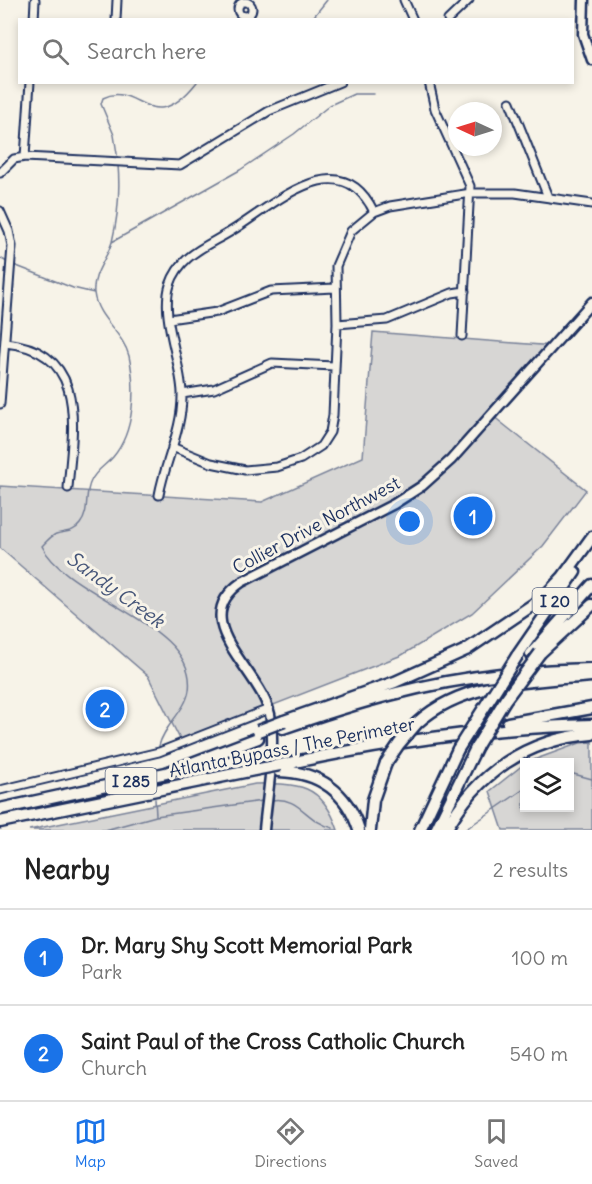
<!DOCTYPE html>
<html lang="en">
<head>
<meta charset="utf-8">
<style>
  :root { --surface:#fff; --page:#f6f6f6; --text:#222; --muted:#767676; --line:#e0e0e0; --accent:#1a73e8 }
  body { margin:0; font-family:Delius,sans-serif; background:var(--page); color:var(--text) }
  .controls { position:absolute; right:18px; bottom:18px; display:grid; overflow:hidden; border-radius:0px; box-shadow:0 3px 9px #0003 }
  .controls button { width:54px; height:54px; display:grid; place-items:center; padding:0; border:0; border-bottom:2px solid var(--line); background:var(--surface); color:var(--text); font:30px sans-serif }
  .compass { position:absolute; left:448px; top:102px; width:54px; height:54px; border-radius:50%; background:var(--surface); box-shadow:0 3px 9px #0003; rotate:274deg }
  .you { position:absolute; left:410px; top:522px; width:21px; height:21px; margin:-15px; border:4px solid #fff; border-radius:50%; background:#1a73e8; box-shadow:0 0 0 9px #1a73e833 }
  .badge { display:grid; place-items:center; width:39px; height:39px; border-radius:50%; background:var(--accent); color:#fff; font-size:20px; font-weight:700 }
  .pin { position:absolute; translate:-50% -50%; border:3px solid #fff; box-shadow:0 2px 6px #0006 }
  .list { margin:0; padding:0; list-style:none }
  h2 { display:flex; justify-content:space-between; align-items:center; height:78px; margin:0; padding:0 24px; font-size:26px }
  h2 small { font-size:20px; font-weight:400; color:var(--muted) }
  .list li { display:grid; grid-template-columns:39px 1fr auto; gap:18px; align-items:center; box-sizing:border-box; height:96px; padding:0 24px; border-top:2px solid var(--line) }
  .list b { display:block; font-size:22px; white-space:nowrap }
  .list p { margin:0; font-size:20px; white-space:nowrap; color:var(--muted) }
  .list em { font-size:20px; font-style:normal; color:var(--muted) }
  .icon { flex:none; width:33px; height:33px; fill:none; stroke:currentColor; stroke-width:2; stroke-linecap:round; stroke-linejoin:round }
  .map { position:relative; flex:none; width:592px; height:830px; overflow:hidden }
  .search { position:absolute; background:var(--surface); box-shadow:0 3px 9px #0003; left:18px; right:18px; top:18px; height:66px; display:flex; align-items:center; gap:15px; box-sizing:border-box; padding:0 21px; border-radius:0px; color:var(--muted); font-size:22px }
  .sheet { height:270px; background:var(--surface) }
  nav { display:flex; justify-content:space-around; align-items:center; box-sizing:border-box; height:84px; border-top:2px solid var(--line); background:var(--surface); font-size:16px; color:var(--muted) }
  nav a { display:grid; justify-items:center; gap:3px }
  nav .on { color:var(--accent) }
  .map>svg:first-child { display:block }
  .green { fill:#d7d6d4; stroke:#798299; stroke-width:1.5 }
  .lines { fill:none; stroke-linecap:round; stroke-linejoin:round }
  .stream { stroke:#727c95; stroke-width:1.5 }
  .minor-casing { stroke:#1b2f5e; stroke-width:11 }
  .major-casing { stroke:#1b2f5e; stroke-width:13 }
  .highway-casing { stroke:#1b2f5e; stroke-width:15 }
  .minor { stroke:#f7f3e8; stroke-width:7 }
  .major { stroke:#f7f3e8; stroke-width:8 }
  .highway { stroke:#f7f3e8; stroke-width:10 }
  .highway-bridge-casing { stroke:#1b2f5e; stroke-width:15; stroke-linecap:butt }
  .highway-bridge { stroke:#f7f3e8; stroke-width:10 }
  .labels { text-anchor:middle; dominant-baseline:central; stroke-width:6; stroke-linejoin:round; paint-order:stroke }
  .shield { fill:#f7f3e8; stroke:#5d6a87; stroke-width:1.5 }
  .shield-label { font-size:16px; font-weight:bold; fill:#1b2f5e }
  .street-label { font-size:18px; fill:#1b2f5e; stroke:#f7f3e8 }
  .water-label { font-size:20px; font-style:italic; fill:#465679; stroke:#f7f3e8 }
</style>
</head>
<body>
<div class="map">
<svg width="592" height="830" viewBox="0 0 592 830">
  <rect width="100%" height="100%" fill="#f7f3e8"/>
  <filter id="ink" filterUnits="userSpaceOnUse"><feTurbulence type="fractalNoise" baseFrequency=".0167" numOctaves="2"/><feDisplacementMap in="SourceGraphic" scale="12" xChannelSelector="R" yChannelSelector="G"/><feConvolveMatrix kernelMatrix="1 2 1 2 8 2 1 2 1" color-interpolation-filters="sRGB"/></filter>
  <g filter="url(#ink)">
    <!-- green -->
    <path class="green" d="M373,332l181,14 -61,70 93,74 -43,56 -71,67 -70,42 -221,86 -33,-65 -148,-128v-62l262,16 101,-45z
      M592,742v88h-89l-13,-39 34,-27v44h46v-46h-42l52,-19z
      M255,784c43,-1 67,-1 83,46h-309z"/>
    <g class="lines">
      <!-- stream -->
      <path class="stream" d="M311,20l16,-20
        M118,160l-4,-25 -13,-31 2,-6c35,-18 48,42 94,-16
        M118,165c2,24 0,52 -6,77 -5,17 -20,32 -18,51 3,26 29,39 35,63 7,32 6,75 -16,101 -7,8 -17,13 -22,24 -7,13 -1,31 -11,43 -7,9 -14,7 -24,10 -5,2 -10,8 -14,12 25,52 156,78 147,144 -3,21 -25,35 -30,56
        M112,242l128,-72 54,-36 36,-29 24,-11h20
        M0,258l7,4
        M14,265l59,23 21,5
        M570,773l22,6
        M155,799l1,16
        M272,800c28,-4 34,22 61,28
        M466,829l58,-40
        M105,830l51,-14 106,-15"/>
      <defs>
        <path id="minor" d="M404,0l9,20
          M238 9a7 7 0 1 1 14 0a7 7 0 1 1-14 0Z
          M34,20l1,-20
          M116,20l1,-20
          M448,20l21,-20
          M429,82l6,27 35,77 -8,150
          M510,102l38,95
          M25,157l5,-75
          M0,173l14,-14 11,-2 155,8 89,-54 71,-29
          M0,211l9,20 3,15 -12,158
          M169,319l48,-7 54,-21 64,-3
          M337,324l50,-4 65,-27 13,-2
          M5,343c84,8 68,85 63,145
          M182,394l32,-5 58,-26 62,3
          M172,447l39,16 34,7 32,-3 24,-8 20,-13 9,-14 3,-17 4,-91 -1,-58 15,-35 23,-19 16,-6 81,-13h44l77,11
          M159,495c6,-34 24,-66 23,-102 -1,-32 -22,-77 -12,-108 10,-31 38,-39 63,-55 41,-25 107,-89 141,-18
          M0,790l159,-38 110,-43"/>
        <path id="major" d="M584,0l-1,34 9,26
          M264,830c3,-35 11,-75 7,-110 -5,-48 -89,-97 -29,-138l152,-78 28,-18 29,-26 141,-158"/>
        <path id="highway" d="M540,653l52,-48
          M531,654l61,-69
          M517,656l58,-84
          M284,721l111,-39 71,-32 77,-52 20,-21 29,-40
          M417,723c46,-42 116,-42 175,-47
          M508,723l84,-15
          M283,728c71,-25 143,-46 218,-54 30,-3 61,-4 91,-5
          M280,765c103,-22 207,-38 312,-40
          M279,771c40,1 68,21 80,59
          M0,809l166,-36 92,-35
          M0,822l254,-52
          M370,830l3,-30 13,-37
          M420,830l38,-81
          M436,830l41,-84
          M446,830c30,-57 82,-91 146,-96"/>
      </defs>
      <!-- minor casing -->
      <use href="#minor" class="minor-casing"/>
      <!-- major casing -->
      <use href="#major" class="major-casing"/>
      <!-- highway casing -->
      <use href="#highway" class="highway-casing"/>
      <!-- minor -->
      <use href="#minor" class="minor"/>
      <!-- major -->
      <use href="#major" class="major"/>
      <!-- highway -->
      <use href="#highway" class="highway"/>
      <defs>
        <path id="highway-bridge" d="M258,731l26,-10
          M477,746l28,-46 35,-47
          M458,749l59,-93
          M386,763l13,-19 18,-21
          M254,770l26,-5"/>
      </defs>
      <!-- highway-bridge casing -->
      <use href="#highway-bridge" class="highway-bridge-casing"/>
      <!-- highway-bridge -->
      <use href="#highway-bridge" class="highway-bridge"/>
    </g>
  </g>
  <g class="labels">
    <!-- shield labels -->
    <g class="shield">
      <rect x="532.5" y="588" width="45" height="26" rx="4.5"/>
      <rect x="105.5" y="768" width="51" height="26" rx="4.5"/>
    </g>
    <g class="shield-label">
      <text x="555" y="601">I 20</text>
      <text x="131" y="781">I 285</text>
    </g>
    <!-- street labels -->
    <g class="street-label">
      <text transform="translate(316 525) rotate(-28)">Collier Drive Northwest</text>
      <text transform="translate(292 747) rotate(-11)">Atlanta Bypass / The Perimeter</text>
    </g>
    <!-- water labels -->
    <g class="water-label">
      <text transform="translate(116 589) rotate(36)">Sandy Creek</text>
    </g>
  </g>
</svg>
<div class="controls">
<button><svg class="icon" aria-label="layers" viewBox="0 0 24 24"><path d="M12 4l9 5-9 5-9-5zM3 14l9 5 9-5"/></svg></button>
</div>
<svg class="compass" viewBox="-18 -18 36 36"><path d="M0-13l5 13h-10z" fill="#e53935"/><path d="M0 13l5-13h-10z" fill="#767676"/></svg>
<div class="you"></div>
<div class="pin badge" style="left:473px;top:516px">1</div>
<div class="pin badge" style="left:105px;top:709px">2</div>
<div class="search"><svg class="icon" aria-label="search" viewBox="0 0 24 24"><circle cx="10" cy="10" r="6"/><path d="M15 15l6 6"/></svg>Search here</div>
</div>
<section class="sheet">
<h2>Nearby<small>2 results</small></h2>
<ul class="list">
<li><span class="badge">1</span><div><b>Dr. Mary Shy Scott Memorial Park</b><p>Park</p></div><em>100 m</em></li>
<li><span class="badge">2</span><div><b>Saint Paul of the Cross Catholic Church</b><p>Church</p></div><em>540 m</em></li>
</ul>
</section>
<nav>
<a class="on"><svg class="icon" aria-label="map" viewBox="0 0 24 24"><path d="M3 6l6-2 6 2 6-2v14l-6 2-6-2-6 2zM9 4v14M15 6v14"/></svg>Map</a>
<a><svg class="icon" aria-label="directions" viewBox="0 0 24 24"><path d="M12 3l9 9-9 9-9-9zM9 14v-3h6M13 9l2 2-2 2"/></svg>Directions</a>
<a><svg class="icon" aria-label="saved" viewBox="0 0 24 24"><path d="M7 4h10v16l-5-4-5 4z"/></svg>Saved</a>
</nav>
</body>
</html>
